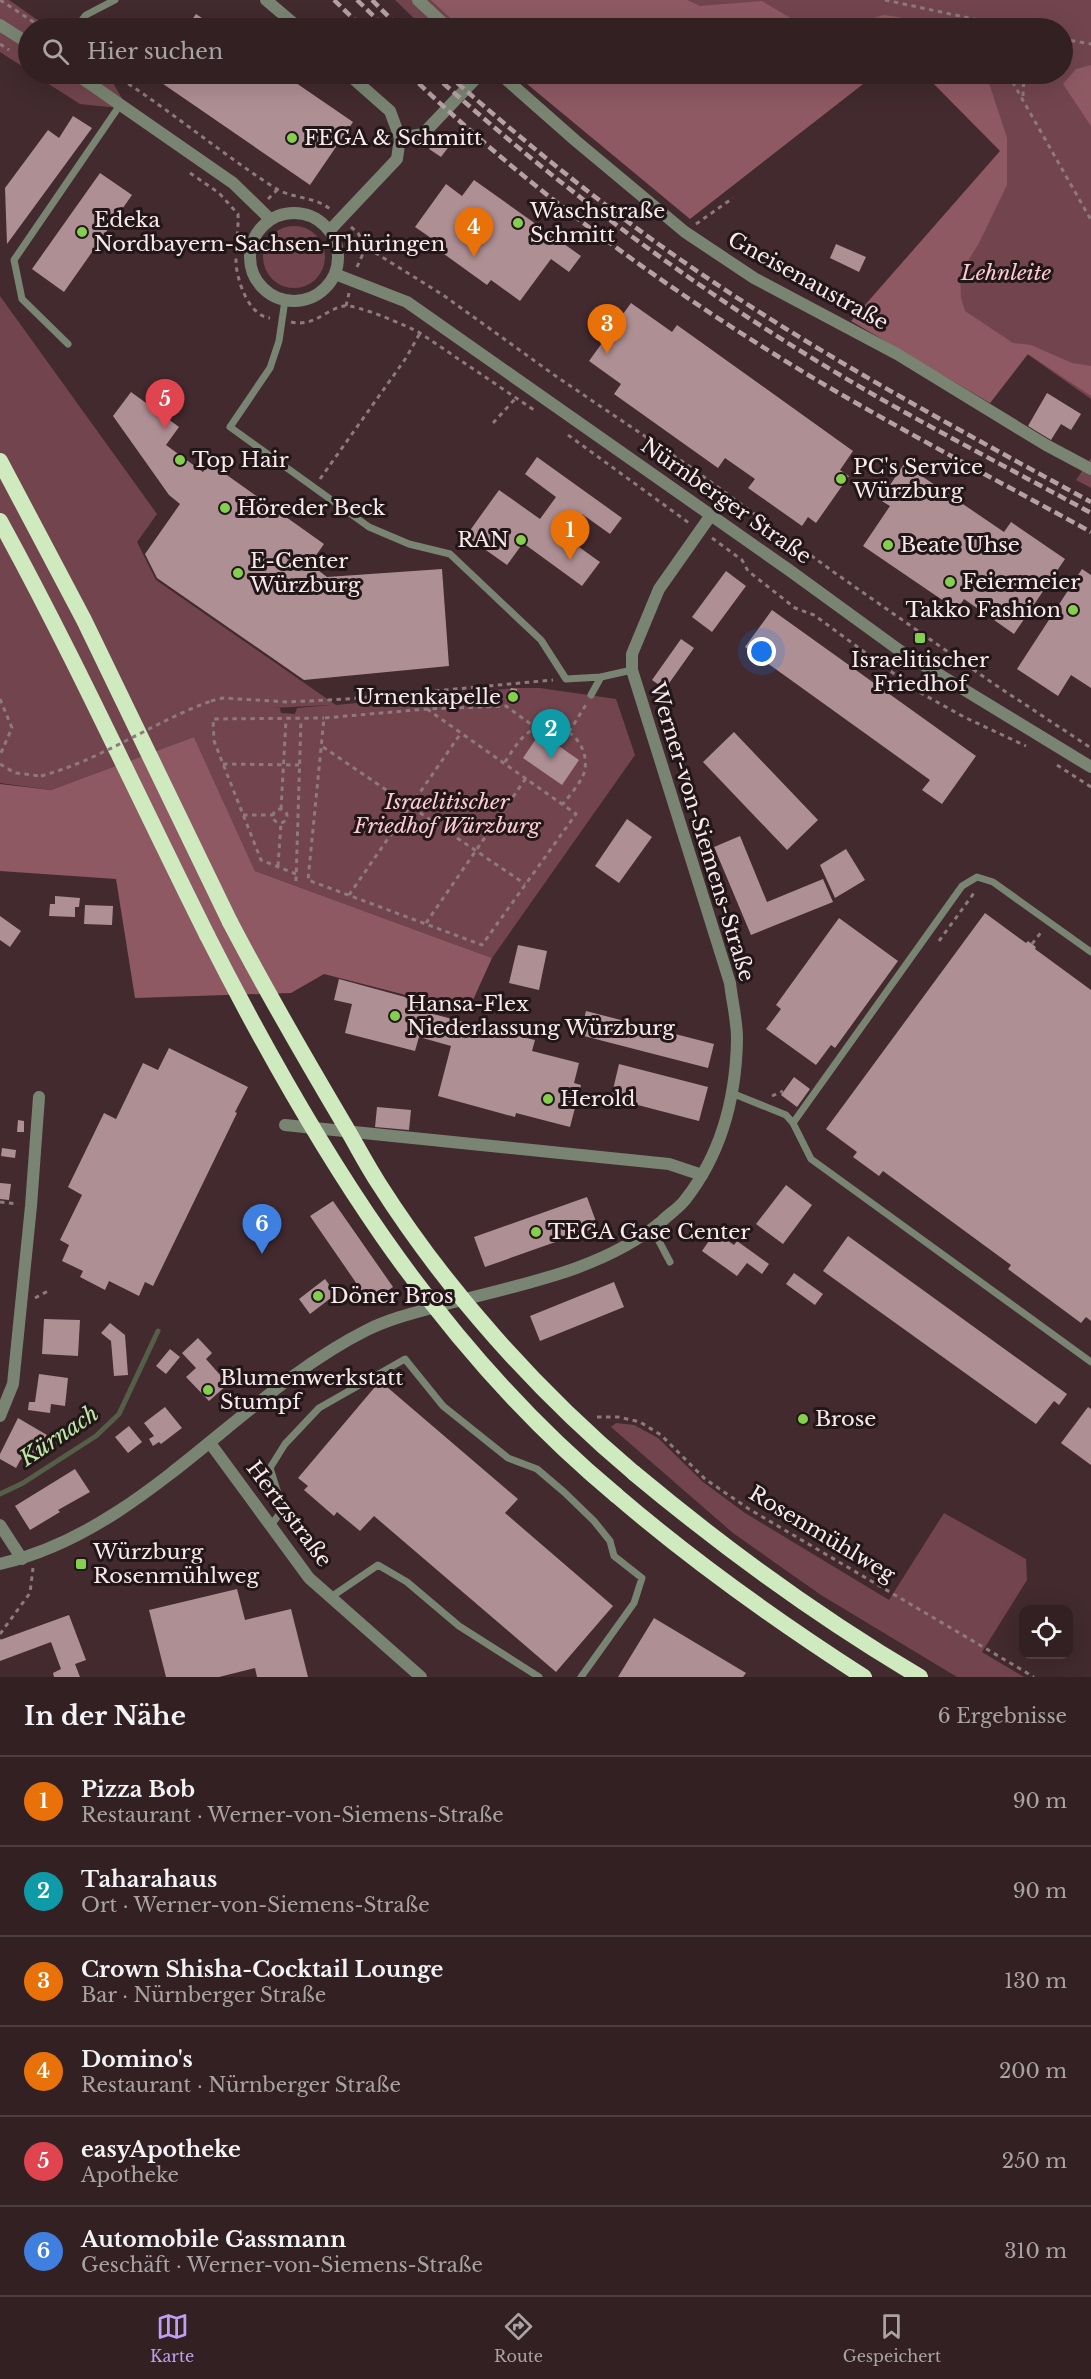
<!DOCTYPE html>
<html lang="de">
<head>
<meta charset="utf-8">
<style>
  :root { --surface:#322022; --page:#3d2d2f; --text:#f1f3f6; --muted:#a8a3a5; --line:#4d3e40; --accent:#bca0f2 }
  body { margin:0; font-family:"Libre Baskerville",serif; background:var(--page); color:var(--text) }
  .controls { position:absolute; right:18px; bottom:18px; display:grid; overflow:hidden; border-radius:12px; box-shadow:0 6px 24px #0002 }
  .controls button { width:54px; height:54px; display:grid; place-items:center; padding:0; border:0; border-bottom:2px solid var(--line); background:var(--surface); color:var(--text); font:30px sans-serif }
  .you { position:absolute; left:762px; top:652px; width:21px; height:21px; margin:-15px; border:4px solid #fff; border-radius:50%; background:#1a73e8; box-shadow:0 0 0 9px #1a73e833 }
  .badge { display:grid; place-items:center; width:39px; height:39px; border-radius:50%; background:var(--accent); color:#fff; font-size:20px; font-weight:700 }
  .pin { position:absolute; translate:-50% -50px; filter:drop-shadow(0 2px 3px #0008) }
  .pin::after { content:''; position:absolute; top:32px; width:21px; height:18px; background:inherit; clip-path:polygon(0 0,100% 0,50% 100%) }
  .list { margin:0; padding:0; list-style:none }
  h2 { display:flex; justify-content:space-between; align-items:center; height:78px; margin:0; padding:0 24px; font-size:26px }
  h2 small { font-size:20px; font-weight:400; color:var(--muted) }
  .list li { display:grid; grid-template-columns:39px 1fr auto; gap:18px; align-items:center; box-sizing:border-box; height:90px; padding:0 24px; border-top:2px solid var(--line) }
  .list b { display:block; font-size:22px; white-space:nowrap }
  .list p { margin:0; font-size:20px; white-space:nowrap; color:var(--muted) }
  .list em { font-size:20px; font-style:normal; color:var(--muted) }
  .icon { flex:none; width:33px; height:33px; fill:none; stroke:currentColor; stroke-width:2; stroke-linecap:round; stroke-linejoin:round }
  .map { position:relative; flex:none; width:1091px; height:1677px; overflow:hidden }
  .search { position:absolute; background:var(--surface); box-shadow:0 6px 24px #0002; left:18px; right:18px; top:18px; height:66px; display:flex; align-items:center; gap:15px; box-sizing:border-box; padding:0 21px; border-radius:33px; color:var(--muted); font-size:22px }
  .sheet { height:618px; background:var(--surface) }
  nav { display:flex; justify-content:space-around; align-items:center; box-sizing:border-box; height:84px; border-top:2px solid var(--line); background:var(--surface); font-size:16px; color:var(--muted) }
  nav a { display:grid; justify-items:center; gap:3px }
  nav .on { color:var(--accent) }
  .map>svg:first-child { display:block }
  .green { fill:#72454e; fill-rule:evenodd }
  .forest { fill:#8e5963 }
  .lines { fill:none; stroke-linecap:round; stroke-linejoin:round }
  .stream { stroke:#555f47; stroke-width:5 }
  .building { fill:#ae8f94 }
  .path { stroke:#8e797d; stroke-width:3; stroke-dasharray:4.5 4.5; stroke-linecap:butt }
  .service { stroke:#798572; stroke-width:7 }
  .minor { stroke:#798572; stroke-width:12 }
  .tertiary { stroke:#798572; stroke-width:12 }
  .trunk { stroke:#ceeabe; stroke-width:16 }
  .rail { stroke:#b5a1a4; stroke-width:4.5; stroke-dasharray:9 4.5; stroke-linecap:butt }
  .path-bridge { stroke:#8e797d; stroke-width:3; stroke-dasharray:4.5 4.5; stroke-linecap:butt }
  .trunk-bridge { stroke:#ceeabe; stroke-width:16 }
  .poi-dot { fill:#84cf4d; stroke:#211618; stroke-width:2 }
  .labels { text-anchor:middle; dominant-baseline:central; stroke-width:6; stroke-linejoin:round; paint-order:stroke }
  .poi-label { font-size:21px; fill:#fae9ec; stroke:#211618; text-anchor:start }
  .park-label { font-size:21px; font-style:italic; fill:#fdc9d2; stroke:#211618 }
  .street-label { font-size:21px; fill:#fae9ec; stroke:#211618 }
  .water-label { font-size:22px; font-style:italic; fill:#bde8a4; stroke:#211618 }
</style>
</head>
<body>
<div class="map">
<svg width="1091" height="1677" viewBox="0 0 1091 1677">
  <rect width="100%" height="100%" fill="#422a2e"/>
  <!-- green -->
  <path class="green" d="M0,0h9l40,28h-21v42l-28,-18z
    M395,0h696v399l-64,-45 -37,49 -137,-84 149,-169 -72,-76h132v-46h-638z
    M33,74h75l20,35 -48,-5z
    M263 257a31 31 0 1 1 62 0a31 31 0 1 1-62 0Z
    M0,296l157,218 -20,28 19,38 180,125 180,-17h24l76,11 19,56 -143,203 -237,-87 -61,-134 -143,53 -51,-7zM330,705l-33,3 -2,6 -14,-1 -1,-5h-7z
    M1091,458v30l-15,-8z
    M616,1423l18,2 24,13 45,44 42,31 144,87 55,-87 82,46 1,21 -45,72 42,25h-67l-136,-82 -88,-62 -122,-106z"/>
  <!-- forest -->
  <path class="forest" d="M431,0h256l13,6 62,-5 40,24 35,2 47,-12 49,7 22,6h-494z
    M1091,65v61l-28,-42 13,-15z
    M515,74h361l-186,145z
    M924,74h62l21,64v47l-28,58 -19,31 1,24 4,13 48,32 18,2 41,18 19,3v30l-63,-42 -38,49 -139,-82 149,-170z
    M194,737l61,134 237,87 -24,53 -144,-37 -33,19 -156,5 -19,-119 -116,-8v-87l51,6z"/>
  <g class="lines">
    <!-- stream -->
    <path class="stream" d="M0,1494l23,-11 73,-47 23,-22 39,-83"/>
  </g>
  <!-- building -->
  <path class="building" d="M196,14l21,14h-31z
    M156,74h127l70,48 -43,63 -157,-108z
    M73,116l19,12 -85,116 -2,-56 43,-58 11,8z
    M441,132l12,9 -12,16 -12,-8z
    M100,173l32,22 -68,97 -32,-23z
    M474,180l107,76 -12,16 -18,-13 -31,42 -29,-21 -4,5 -43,-31 3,-5 -32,-22 31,-43 16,12z
    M836,244l30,13 -7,15 -29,-14z
    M631,303l41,29 5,-7 176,126 -13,19 9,6 -33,47 -8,-6 -6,9 -54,-38 7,-9 -30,-21 -7,10 -104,-74 7,-10 -32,-23z
    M131,392l48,35 -13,18 37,27 7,-9 114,81 -14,20 17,13 115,-8 7,97 -145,14 -147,-102 -12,-24 35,-50 -11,-9 -56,-79z
    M1047,393l34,21 -10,16 -10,-6 -10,16 -23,-14z
    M537,457l85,61 -12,16 -28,-20 -17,23 35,25 -18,24 -59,-43 -16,22 -41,-29 33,-46 41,29 16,-22 -31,-23z
    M904,464l100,68 7,-10 54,37 -51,75 -50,-35 -7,11 -94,-64 27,-40 -10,-6z
    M1082,569l9,6v113l-20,-13 -13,21 -41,-27z
    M726,571l20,15 -34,46 -20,-15z
    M772,610l204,146 -34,48 -20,-14 8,-10 -185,-133z
    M681,639l13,9 -29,41 -13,-9z
    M511,688l6,1v13l-11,-2z
    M734,732l84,88 -31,30 -84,-88z
    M540,733l39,27 -17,25 -39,-27z
    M627,819l25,18 -33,46 -24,-17z
    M740,836l27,66 56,-23 10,23 -82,33 -37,-88z
    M846,849l19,31 -30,18 -15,-33z
    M55,896l25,2 -1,9h-4v10l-26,-1 1,-12h5z
    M85,905l28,1 -1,19 -28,-1z
    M985,913l41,30 2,-2 8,6 -1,2 56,41v331l-5,-4 -5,6 -73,-54 3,-4 -128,-94 -4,5 -26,-19 4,-5 -31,-23z
    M0,916l21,15 -11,16 -10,-7z
    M839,918l59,43 -63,87 -4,-3 -15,20 -50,-36 15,-20 -5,-4z
    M518,945l29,6 -8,39 -30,-7z
    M339,979l88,24 -2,9 110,28 -3,11 47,12 -5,20 7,2 -11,42 -54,-14 -1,4 -77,-21 13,-50 -32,-9 -4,14 -70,-18 7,-29 -18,-4z
    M586,1011l128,33 -6,24 -128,-33z
    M169,1048l79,39 -13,25 2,1 -84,173 -8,-4 -6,14 -30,-15 -4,9 -25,-13 3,-6 -21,-10 7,-16 -9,-5 22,-45 -14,-8 36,-74 12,6 27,-56 15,7z
    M619,1064l89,23 -9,34 -88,-23z
    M794,1077l16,12 -13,18 -16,-12z
    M377,1107l34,3 -2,20 -34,-3z
    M18,1120l6,1v11h-7z
    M2,1148l14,2 -1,8 -14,-2z
    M0,1183l11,1 -2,16 -9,-1z
    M786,1185l26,20 -29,39 -27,-20z
    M587,1197l11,30 -113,40 -11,-30z
    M333,1201l60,86 -23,16 -60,-87z
    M715,1232l19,13 3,-4 32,23 -7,10 -15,-11 -10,13 -35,-25z
    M848,1236l219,158 -8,11 -5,-4 -18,23 -213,-153z
    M794,1273l29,21 -8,11 -29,-21z
    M325,1279l11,15 -26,20 -11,-15z
    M614,1282l10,25 -84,34 -10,-25z
    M44,1319l36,1 -2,36 -36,-2z
    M110,1323l15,12 3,40 -14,1 -3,-35 -10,-8z
    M198,1338l14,15 -6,6 22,25 -19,17 -23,-24 10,-9 -14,-15z
    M170,1349l10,8 -14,17 -10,-8z
    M39,1374l29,4 -3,28 -14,-2 -1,9 -22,-3 1,-8h6z
    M380,1381l138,118 -13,14 108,93 -57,66 -182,-156 -14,15 -23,-19 -3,4 -30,-26 4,-4 -10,-8z
    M165,1407l17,21 -21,16 -2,-2 -6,4 -4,-7 5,-3 -10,-13z
    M1088,1407l3,2v56l-30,-22z
    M18,1418l29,17 -17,29 -9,-5 -5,9 -16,-9v-5z
    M129,1426l13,16 -14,11 -13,-16z
    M75,1469l15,23 -32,18 2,2 -30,18 -15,-24z
    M237,1589l8,31 46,-11 17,68h-51l-2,-9 -36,9h-53l-17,-67z
    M69,1615l17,45 -11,4 5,13h-26l-1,-4 8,-4 -10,-27 -51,19v-21z
    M654,1618l92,55 -3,4h-125z"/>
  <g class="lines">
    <!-- path -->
    <path class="path" d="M0,0l43,28
      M885,0l131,28
      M974,19l6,9
      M1062,39l29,5
      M0,44l9,6
      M20,56l8,5
      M49,74l16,9
      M113,74c56,35 106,78 162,114 17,11 39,8 55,21
      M1008,74l83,146
      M1023,96l1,-22
      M190,173l29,20 19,21c1,20 -5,42 0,62 4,16 14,40 32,42
      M268,199l9,-9
      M696,224l37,-26
      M351,227l7,6 8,14 77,48 114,82 132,89 146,107 159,111 97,64
      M357,267l9,-20
      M346,306l3,-13
      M291,322c24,5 33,-12 53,-16 12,-2 64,20 76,27l114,77
      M493,423l22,-24
      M568,435l121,88
      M681,478l8,-12
      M320,479l86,-121 14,-25
      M712,538l30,22 6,11 47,37 19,7 105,77 45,25 62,29
      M0,699l12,29 -12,27
      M211,701l12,-3 65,4 59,-3 206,-19
      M427,709l149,105 -94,131 -174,-65 16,-162 103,-9 79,-3 30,22
      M569,732l18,-29
      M323,747l202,137
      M505,762c8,-12 17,-29 32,-34 27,-10 55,17 47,45 -4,11 -14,22 -21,31
      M0,764l15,9 26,3
      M223,764l76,1
      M1057,765l34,22
      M281,809l5,-89
      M273 816a7 7 0 1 1 14 0a7 7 0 1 1-14 0Z
      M243,815h30
      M278,866l3,-43
      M296,874l-35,-14 -47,-119 -1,-22 111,-1
      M296,881l5,-162
      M349,895l112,-162
      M426,923l100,-145
      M939,941l35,-48
      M1032,944l10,-13
      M772,1096l11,-5
      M0,1202l18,2
      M35,1298l15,-8
      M597,1417h21l22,5 21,13 44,44 44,30 285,168
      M0,1634l30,-41 3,-25
      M0,1639v1"/>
    <!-- service -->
    <path class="service" d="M76,28l10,-13 29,-15
      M285,300l-6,41 -9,27 -40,59 139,100 40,17 41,10 91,86 25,39 35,-2 31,-7
      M68,344l-46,-45 -8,-39 106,-155
      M591,695l10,-18
      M734,1094l52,21 7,8 18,36 280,203
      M793,1123l169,-237 15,-9 16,5 98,70
      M652,1228l18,34
      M272,1524l11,-15 -13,-41 15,-24 34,-36 86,-49 38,47 65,52 29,11 27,23 30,29 16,20 4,15 28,22 -8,25 -53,74
      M331,1597l47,-32 29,17 52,44 80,51"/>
    <!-- minor -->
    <path class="minor" d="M418,0l30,28
      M500,74l76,67 109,91 69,46 143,76 149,91 45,24
      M400,138l23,-4 57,-60
      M285,1125l384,39 33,11
      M0,1416l13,-32 18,-178 8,-109
      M0,1525l22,34"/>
    <!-- tertiary -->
    <path class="tertiary" d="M266,0l33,28
      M0,25l28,18
      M76,74l157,109 37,36
      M250 257a44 44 0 1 1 88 0a44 44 0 1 1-88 0Z
      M330,230l67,-71 3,-21 -10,-27 -42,-37
      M335,274l72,28 382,268 110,80 192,117
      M210,1443l99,135 112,99
      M0,1564c144,-33 239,-170 367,-234 26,-13 55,-19 83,-27 72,-19 153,-33 212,-82 7,-7 17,-13 23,-21 37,-47 51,-102 52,-161 0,-19 -5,-38 -7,-56l-98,-313v-16l27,-65 52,-74"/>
    <!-- trunk -->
    <path class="trunk" d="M0,461l84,159 146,302
      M0,521c74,135 138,276 207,414
      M634,1473c90,75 184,144 286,204
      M616,1495c78,67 161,126 248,182"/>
    <!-- rail -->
    <path class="rail" d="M334,0l29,28
      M357,0l29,28
      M372,0l28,28
      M409,74c124,120 268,223 416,311 87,51 177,98 266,147
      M433,74c127,114 261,214 407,301 82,49 167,92 251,138
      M447,74c75,66 152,129 234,186 131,91 271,166 410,242"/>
    <!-- path-bridge -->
    <path class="path-bridge" d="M41,776c60,-16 112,-54 170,-75"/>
    <!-- trunk-bridge -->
    <path class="trunk-bridge" d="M230,922c36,69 75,136 114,202 12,20 22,40 35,60 68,107 158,207 255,289
      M207,935c106,209 226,408 409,560"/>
  </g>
  <!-- markers -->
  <g class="poi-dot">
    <circle cx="292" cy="138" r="6"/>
    <circle cx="518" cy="223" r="6"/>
    <circle cx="82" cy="232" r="6"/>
    <circle cx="180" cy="460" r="6"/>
    <circle cx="841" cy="479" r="6"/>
    <circle cx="225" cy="508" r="6"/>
    <circle cx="521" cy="540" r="6"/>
    <circle cx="888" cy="545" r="6"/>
    <circle cx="238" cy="573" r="6"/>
    <circle cx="950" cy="582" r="6"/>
    <circle cx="1073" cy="610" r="6"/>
    <rect x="914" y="632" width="12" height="12" rx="3"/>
    <circle cx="513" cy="697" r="6"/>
    <circle cx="395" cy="1016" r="6"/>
    <circle cx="548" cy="1099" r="6"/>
    <circle cx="536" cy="1232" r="6"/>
    <circle cx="318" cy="1296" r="6"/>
    <circle cx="208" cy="1390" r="6"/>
    <circle cx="803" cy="1419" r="6"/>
    <rect x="75" y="1558" width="12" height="12" rx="3"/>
  </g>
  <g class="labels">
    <!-- poi labels -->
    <g class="poi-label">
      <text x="304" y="138">FEGA &amp; Schmitt</text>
      <text x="530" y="211">Waschstraße<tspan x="530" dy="24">Schmitt</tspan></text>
      <text x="94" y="220">Edeka<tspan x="94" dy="24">Nordbayern-Sachsen-Thüringen</tspan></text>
      <text x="192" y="460">Top Hair</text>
      <text x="853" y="467">PC's Service<tspan x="853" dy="24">Würzburg</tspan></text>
      <text x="237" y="508">Höreder Beck</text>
      <text x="509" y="540" text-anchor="end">RAN</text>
      <text x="900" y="545">Beate Uhse</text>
      <text x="250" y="561">E-Center<tspan x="250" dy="24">Würzburg</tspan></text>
      <text x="962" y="582">Feiermeier</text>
      <text x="1061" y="610" text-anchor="end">Takko Fashion</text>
      <text x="920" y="660" text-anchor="middle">Israelitischer<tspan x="920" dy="24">Friedhof</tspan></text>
      <text x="501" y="697" text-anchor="end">Urnenkapelle</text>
      <text x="407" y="1004">Hansa-Flex<tspan x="407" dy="24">Niederlassung Würzburg</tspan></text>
      <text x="560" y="1099">Herold</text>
      <text x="548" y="1232">TEGA Gase Center</text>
      <text x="330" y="1296">Döner Bros</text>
      <text x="220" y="1378">Blumenwerkstatt<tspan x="220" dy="24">Stumpf</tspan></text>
      <text x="815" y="1419">Brose</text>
      <text x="93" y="1552">Würzburg<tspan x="93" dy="24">Rosenmühlweg</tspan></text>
    </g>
    <!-- park labels -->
    <g class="park-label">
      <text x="1006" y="273">Lehnleite</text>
      <text x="447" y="802">Israelitischer<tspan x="447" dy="24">Friedhof Würzburg</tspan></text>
    </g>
    <!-- street labels -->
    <g class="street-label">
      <text transform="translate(808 281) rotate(29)">Gneisenaustraße</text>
      <text transform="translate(726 501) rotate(35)">Nürnberger Straße</text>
      <text transform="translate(702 832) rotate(73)">Werner-von-Siemens-Straße</text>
      <text transform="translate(289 1514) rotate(53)">Hertzstraße</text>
      <text transform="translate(822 1534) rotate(31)">Rosenmühlweg</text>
    </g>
    <!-- water labels -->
    <g class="water-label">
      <text transform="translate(59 1436) rotate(-34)">Kürnach</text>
    </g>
  </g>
</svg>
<div class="controls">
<button><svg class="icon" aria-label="locate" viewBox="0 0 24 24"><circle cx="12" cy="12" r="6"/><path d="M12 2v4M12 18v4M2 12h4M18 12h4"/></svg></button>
</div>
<div class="you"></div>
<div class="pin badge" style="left:570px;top:560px;background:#e8710a">1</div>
<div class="pin badge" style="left:551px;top:759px;background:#0f9aa8">2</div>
<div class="pin badge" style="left:607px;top:354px;background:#e8710a">3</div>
<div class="pin badge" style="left:474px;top:257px;background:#e8710a">4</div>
<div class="pin badge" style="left:165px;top:429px;background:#e0444e">5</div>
<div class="pin badge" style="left:262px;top:1254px;background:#3f7fe0">6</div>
<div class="search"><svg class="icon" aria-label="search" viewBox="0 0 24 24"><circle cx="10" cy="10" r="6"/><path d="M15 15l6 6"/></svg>Hier suchen</div>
</div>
<section class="sheet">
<h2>In der Nähe<small>6 Ergebnisse</small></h2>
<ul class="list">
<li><span class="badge" style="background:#e8710a">1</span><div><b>Pizza Bob</b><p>Restaurant · Werner-von-Siemens-Straße</p></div><em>90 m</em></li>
<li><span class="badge" style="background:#0f9aa8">2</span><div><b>Taharahaus</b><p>Ort · Werner-von-Siemens-Straße</p></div><em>90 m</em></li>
<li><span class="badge" style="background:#e8710a">3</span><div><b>Crown Shisha-Cocktail Lounge</b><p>Bar · Nürnberger Straße</p></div><em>130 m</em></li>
<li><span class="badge" style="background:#e8710a">4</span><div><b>Domino's</b><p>Restaurant · Nürnberger Straße</p></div><em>200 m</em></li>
<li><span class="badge" style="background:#e0444e">5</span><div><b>easyApotheke</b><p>Apotheke</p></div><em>250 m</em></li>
<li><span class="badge" style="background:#3f7fe0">6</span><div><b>Automobile Gassmann</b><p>Geschäft · Werner-von-Siemens-Straße</p></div><em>310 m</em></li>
</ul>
</section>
<nav>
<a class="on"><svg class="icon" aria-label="map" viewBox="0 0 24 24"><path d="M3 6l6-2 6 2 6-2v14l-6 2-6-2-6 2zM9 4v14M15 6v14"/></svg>Karte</a>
<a><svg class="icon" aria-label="directions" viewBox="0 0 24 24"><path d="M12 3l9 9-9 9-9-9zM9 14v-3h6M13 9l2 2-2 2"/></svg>Route</a>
<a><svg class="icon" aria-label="saved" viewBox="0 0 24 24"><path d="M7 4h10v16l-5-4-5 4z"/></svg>Gespeichert</a>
</nav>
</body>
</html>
